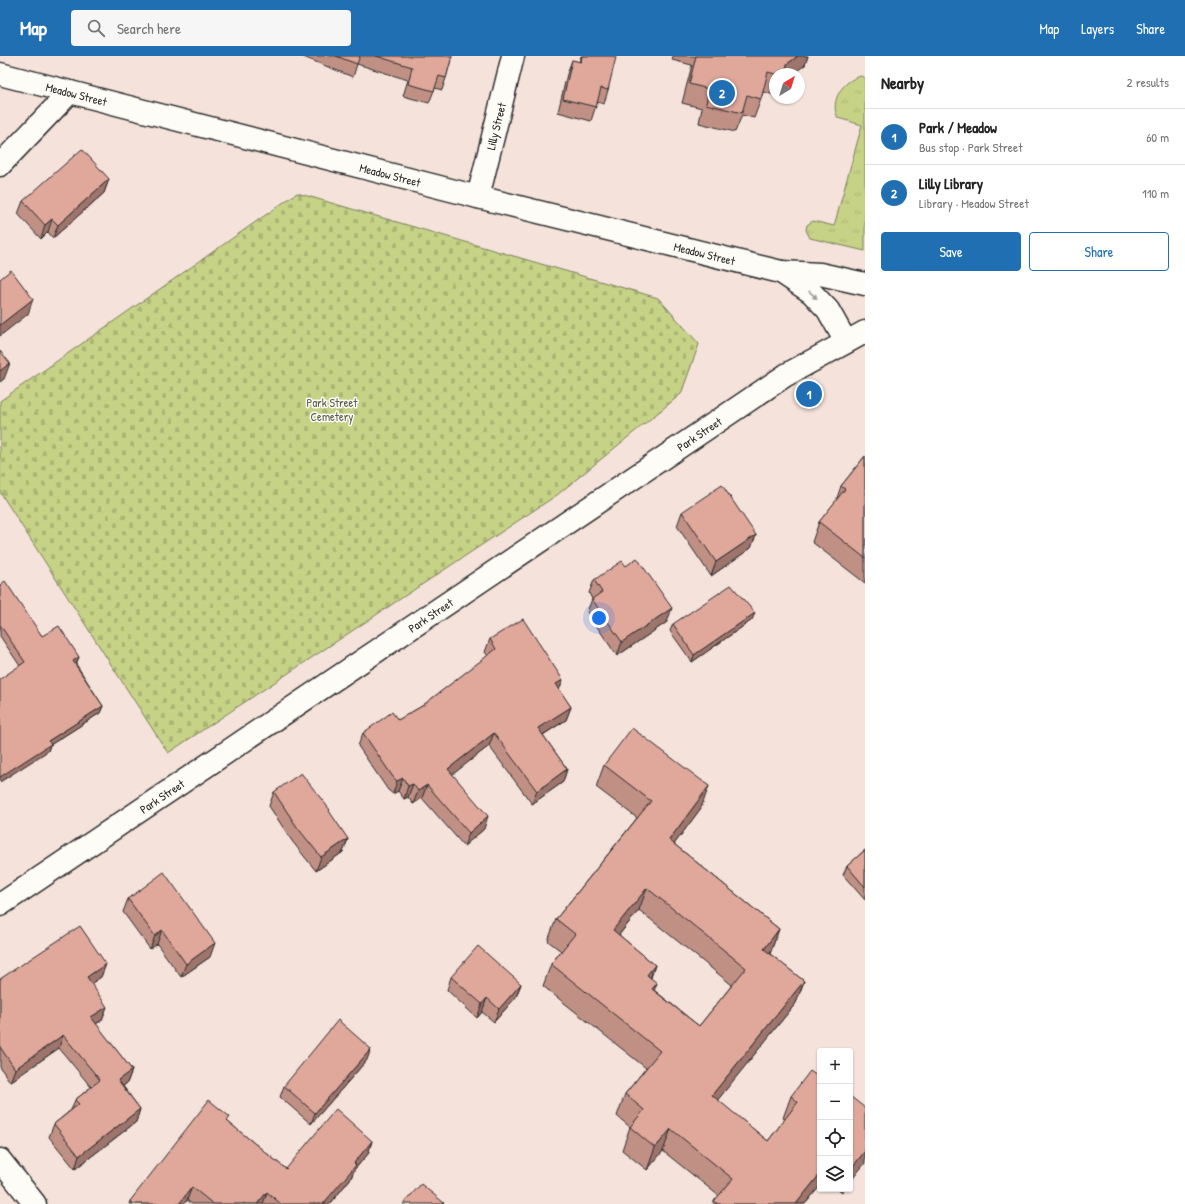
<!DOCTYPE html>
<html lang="en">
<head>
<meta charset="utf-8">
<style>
  :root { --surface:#fff; --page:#f6f6f6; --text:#222; --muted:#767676; --line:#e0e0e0; --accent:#1f6fb2 }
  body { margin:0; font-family:"Patrick Hand",sans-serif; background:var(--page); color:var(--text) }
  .controls { position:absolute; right:12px; bottom:12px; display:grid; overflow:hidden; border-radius:4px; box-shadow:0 1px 3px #0004 }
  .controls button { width:36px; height:36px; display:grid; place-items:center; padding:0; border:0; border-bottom:1px solid var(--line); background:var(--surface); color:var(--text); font:20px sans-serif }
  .compass { position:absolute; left:769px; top:12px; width:36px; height:36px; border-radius:50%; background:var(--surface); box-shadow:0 1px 3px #0004; rotate:38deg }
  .you { position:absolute; left:599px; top:562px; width:14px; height:14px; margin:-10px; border:3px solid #fff; border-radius:50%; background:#1a73e8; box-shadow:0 0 0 6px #1a73e833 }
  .badge { display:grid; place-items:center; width:26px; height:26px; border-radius:50%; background:var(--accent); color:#fff; font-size:13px; font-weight:700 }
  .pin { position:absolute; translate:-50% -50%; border:2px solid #fff; box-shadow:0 1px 4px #0006 }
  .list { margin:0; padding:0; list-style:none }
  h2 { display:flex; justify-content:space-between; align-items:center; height:52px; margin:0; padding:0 16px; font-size:17px }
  h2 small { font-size:13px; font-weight:400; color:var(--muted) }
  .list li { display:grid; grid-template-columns:26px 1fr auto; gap:12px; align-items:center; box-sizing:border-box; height:56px; padding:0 16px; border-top:1px solid var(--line) }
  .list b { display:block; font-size:15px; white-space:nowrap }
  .list p { margin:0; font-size:13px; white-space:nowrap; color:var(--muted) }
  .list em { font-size:13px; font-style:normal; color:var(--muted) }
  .actions { display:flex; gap:8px; padding:12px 16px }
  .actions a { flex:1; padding:9px 0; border:1px solid var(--accent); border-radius:4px; text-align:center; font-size:14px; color:var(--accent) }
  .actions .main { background:var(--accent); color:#fff }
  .icon { flex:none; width:22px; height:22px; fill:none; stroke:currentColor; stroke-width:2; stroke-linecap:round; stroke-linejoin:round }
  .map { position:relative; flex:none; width:865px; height:1148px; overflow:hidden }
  header { display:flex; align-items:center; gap:24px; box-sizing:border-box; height:56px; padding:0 20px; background:var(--accent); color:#fff }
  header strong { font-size:19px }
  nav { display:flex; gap:22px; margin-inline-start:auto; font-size:14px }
  .search { width:280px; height:36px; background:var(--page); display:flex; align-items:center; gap:10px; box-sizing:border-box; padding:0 14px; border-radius:4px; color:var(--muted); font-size:15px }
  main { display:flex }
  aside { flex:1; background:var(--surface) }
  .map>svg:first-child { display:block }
  .grass { fill:url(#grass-tufts); stroke:#787f58 }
  .cemetery { fill:url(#cemetery-stones); stroke:#787f58 }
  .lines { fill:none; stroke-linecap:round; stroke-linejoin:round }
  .minor-casing { stroke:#2b2b2b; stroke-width:25 }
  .major-casing { stroke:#2b2b2b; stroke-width:25 }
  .minor { stroke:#fdfcf7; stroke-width:22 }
  .major { stroke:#fdfcf7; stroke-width:22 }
  .wall { fill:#c19085; stroke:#2b2b2b; fill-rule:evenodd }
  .shaded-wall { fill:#9d756c; stroke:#2b2b2b }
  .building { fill:#e0a79b; stroke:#2b2b2b; fill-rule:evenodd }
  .oneway { fill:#9e9e9b }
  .labels { text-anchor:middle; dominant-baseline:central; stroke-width:3; stroke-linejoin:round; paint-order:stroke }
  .street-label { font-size:12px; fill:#2b2b2b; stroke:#fdfcf7 }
  .park-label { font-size:12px; fill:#5a5d46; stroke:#fdfcf7 }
</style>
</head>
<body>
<header>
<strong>Map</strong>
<div class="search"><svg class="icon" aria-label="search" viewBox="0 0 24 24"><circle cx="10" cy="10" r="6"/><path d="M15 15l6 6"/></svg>Search here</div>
<nav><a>Map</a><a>Layers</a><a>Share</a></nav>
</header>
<main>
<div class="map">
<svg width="865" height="1148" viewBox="0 0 865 1148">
  <defs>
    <pattern id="grass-tufts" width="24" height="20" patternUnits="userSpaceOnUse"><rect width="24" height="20" fill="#c6d386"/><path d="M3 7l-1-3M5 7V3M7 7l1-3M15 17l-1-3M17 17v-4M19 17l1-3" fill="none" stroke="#aab574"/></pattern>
    <pattern id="cemetery-stones" width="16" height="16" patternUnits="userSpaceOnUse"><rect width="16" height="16" fill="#c6d386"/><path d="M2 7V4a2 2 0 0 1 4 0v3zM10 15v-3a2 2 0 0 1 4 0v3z" fill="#aab574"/></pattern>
  </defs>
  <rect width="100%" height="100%" fill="#f4e2db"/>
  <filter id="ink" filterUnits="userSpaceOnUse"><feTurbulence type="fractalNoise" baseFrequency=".025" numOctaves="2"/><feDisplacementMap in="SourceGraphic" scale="8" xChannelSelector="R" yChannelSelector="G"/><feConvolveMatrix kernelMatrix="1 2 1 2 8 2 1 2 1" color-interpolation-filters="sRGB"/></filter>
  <g filter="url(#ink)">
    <!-- grass -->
    <path class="grass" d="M861,20l4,2v173l-55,-13 -4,-8 1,-5 6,-4 21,5 28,-101 -24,-7c-9,-17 5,-38 23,-42z"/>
    <!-- cemetery -->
    <path class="cemetery" d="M297,137l361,105 41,46 -18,50 -124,101 -389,258 -168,-261v-91z"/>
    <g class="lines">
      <defs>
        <g id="minor">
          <path id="s1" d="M0,18l478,123 303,75"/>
          <path d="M0,109l70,-73"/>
          <path id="s2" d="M478,141l35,-141"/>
          <path d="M0,1104l35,44"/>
        </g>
        <g id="major">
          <path d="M781,216l30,20 17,18 18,32"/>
          <path d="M781,216l39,2 45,10"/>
          <path id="s3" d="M0,849l786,-530 79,-43"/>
        </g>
      </defs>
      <!-- minor casing -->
      <use href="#minor" class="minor-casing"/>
      <!-- major casing -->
      <use href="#major" class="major-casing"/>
      <!-- minor -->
      <use href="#minor" class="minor"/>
      <!-- major -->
      <use href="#major" class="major"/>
    </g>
    <!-- wall -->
    <path class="wall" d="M301,0h151l-6,22 -4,12 -7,-2 -6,15 -26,-7 5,-16 -51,-16 -4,13z
      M581,0h30l-3,34 -4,14 -7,-2 -6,19 -33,-9 9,-38 5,-14 7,2z
      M673,0h135l-3,9 -30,9v21l-12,-3 -2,7 -7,19 -12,-3 -7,17 -36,-9 3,-15 -20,-5 10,-38 -20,-5z
      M109,123l-5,14 -51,45 -5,-6 -7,7 -23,-25 5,-13z
      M865,400v127l-53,-41 7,-20 17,-21 5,-15z
      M682,456l74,23 -5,13 -40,28 -34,-50z
      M626,510l41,56 -50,34 -30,-44 5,-13 -3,-6 5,-13z
      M0,529l42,51 37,21 -3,7 27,42 -3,7 -50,32 -2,6 -28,-85 -20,-30z
      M752,564l-60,42 -22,-31 3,-7z
      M490,583l69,51 12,17 -5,13 -23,15 24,34 -4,13 -31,22 -43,-58 -37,28 32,55 -20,17 -42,-48 -9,6 -5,-7 -4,2 -6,-8 -5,3 -5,-4 -30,-44 5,-13 35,-13 24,-14 66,-50 -3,-4z
      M604,709l97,43 -27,36 105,85 -8,22 -1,3 34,27 -8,22 -79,97 51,41 17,-22 -2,-1 8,-22 29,-18v108l-15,18h-91v-3l5,-5 -56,-45 -16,19 -25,-20 8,-23 -13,-11 8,-22 21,-26 -103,-82 8,-22 10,-13 -13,-10 8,-22 81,-101 -41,-31zM639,854l93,75 -33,41 -45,-36 -3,-12 4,-13 -36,-30z
      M274,736l74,47 -5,13 -27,19 -24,-30 -23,-35z
      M865,794v50l-22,-25 4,-9z
      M128,843l82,58 -29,20 -24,-33 -7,5 -27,-37z
      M106,908l-5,13 -10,6 11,37 -6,4 36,46 -5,13 -4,3 17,23 -4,13 -61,47 -26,-32 5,-13 17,-14 4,-10 16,-13 -32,-39 -49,34 -10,-15v-88z
      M451,921l70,7 -5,13 -22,25 -12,-10 -5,6 -30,-28z
      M367,1004l-56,64 -31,-27 4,-11z
      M228,1066l58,47 86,-28 -4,13 -14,16 -3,8 -21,26h-138l-5,-4 -3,4h-55l1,-3z
      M838,1133h6l-2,3z"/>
    <!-- shaded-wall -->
    <path class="shaded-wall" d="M798,0h10l-3,9 -12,9h-9l3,-10z
      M109,123l-5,14 -51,45 5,-13z
      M52,163l-4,13 -7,7 4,-14z
      M33,243l-5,15 -28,22v-11z
      M10,307l-6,16 -4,3v-11z
      M756,479l-5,13 -40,28 5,-14z
      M672,552l-5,14 -50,34 5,-14z
      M755,557l-3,7 -60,42 2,-7z
      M79,601l-3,7 -5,4 2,-7z
      M563,624l-5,13 -2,-9z
      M103,650l-3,7 -50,32 -2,6 -48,31v-5l48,-36z
      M571,651l-5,13 -33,21 5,-13z
      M494,677l-5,13 -46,36 5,-13z
      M567,713l-4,13 -31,22 5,-13z
      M403,722l-5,13 -5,3 4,-13z
      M413,728l-5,13 -4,2 4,-13z
      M427,729l-5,13 -9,6 5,-13z
      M709,730l-8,22 -40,54 8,-22z
      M488,760l-4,13 -20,17 5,-13z
      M348,783l-5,13 -27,19 5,-14z
      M647,832l-8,22 -34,42 8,-22z
      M779,873l-8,22 -15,20 8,-22z
      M162,874l-5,14 -7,5 5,-13z
      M215,887l-5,14 -29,20 5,-13z
      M106,908l-5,13 -19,13 5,-13z
      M655,909l-8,22v-12z
      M804,925l-8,22 -92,114 8,-22z
      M657,927l-8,22 3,-16z
      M521,928l-5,13 -22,25 5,-13z
      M487,942l-5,14 -5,6 5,-14z
      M107,951l-5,13 -16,10 5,-13z
      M63,979l-4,13 -49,34 5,-13z
      M371,993l-4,11 -56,64 4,-11z
      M132,1014l-5,13 -14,10 5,-13z
      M140,1053l-4,13 -61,47 4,-13z
      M671,1073l-8,22 -16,19 8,-22z
      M372,1085l-4,13 -14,16 -3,8 -21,26h-7l31,-41z
      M865,1095v12l-15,19v-12z
      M820,1118v12l-15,18h-9z
      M192,1131l-5,13 -3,4h-5z
      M267,1136l-4,12h-6z"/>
    <!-- building -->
    <path class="building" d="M336,0h24l-3,8z
      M376,0h76l-6,22 -7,-2 -5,15 -26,-7 4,-17z
      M582,0h29l5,1 -8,33 -7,-2 -5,19 -33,-8 9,-39 9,2z
      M696,0h102l-11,8 -2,10h-10l-7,-2 -7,27 -14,-4 -5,18 -36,-9 3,-15 -20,-5z
      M82,93l27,30 -51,46 -6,-6 -7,6 -22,-24z
      M11,214l22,29 -33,26v-46z
      M0,295l10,12 -10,8z
      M865,400v102l-46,-36 26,-33 -4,-3z
      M722,429l34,50 -40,27 -34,-50z
      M637,502l35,50 -50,34 -30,-43 10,-7 -8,-12 28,-19 4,5z
      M5,525l37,55 17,-10 20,31 -6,4 30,45 -55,35 3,3 -51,33v-98l25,-17 -25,-37v-40z
      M731,529l24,28 -61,42 -21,-31z
      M523,563l40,61 -7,4 15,23 -33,21 29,41 -30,22 -43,-58 -46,36 40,47 -19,17 -42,-48 -9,6 -5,-7 -5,2 -5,-8 -6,3 -4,-4 -30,-44 29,-21 6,8 24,-14 74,-57 -6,-10z
      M632,672l77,58 -40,54 110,89 -15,20 40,32 -92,114 56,46 30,-39 -7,-6 19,-25 10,7v96l-24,30h-78l-4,-3 19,-22 -62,-50 -16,19 -25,-21 14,-17 -19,-16 35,-43 -109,-87 24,-30 -19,-15 95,-118 -47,-36zM647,832l99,80 -47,58 -47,-37 5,-6 -10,-8 8,-10 -42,-35z
      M301,717l29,37 -1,1 19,28 -27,18 -24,-30 -23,-35z
      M865,794v37l-18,-21z
      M164,816l51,71 -29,21 -24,-34 -7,6 -27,-37z
      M80,870l26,38 -19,13 20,30 -16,10 41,53 -14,10 22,29 -61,47 -25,-32 25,-20 -4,-4 25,-20 -37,-45 -48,34 -15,-22v-68z
      M478,890l43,38 -22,25 -12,-11 -5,6 -31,-27z
      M338,964l33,29 -56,64 -31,-27z
      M850,1040l15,12v43l-15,19z
      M209,1044l21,17 -3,4 59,48 50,-60 36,32 -18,22 2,2 -33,39h-42l-14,-12 -10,12h-12l-1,-1 -1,1h-30l-21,-17 -13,17h-46l-3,-3z
      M421,1128l23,19 -1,1h-40z"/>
    <!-- one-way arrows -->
    <defs><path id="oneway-solid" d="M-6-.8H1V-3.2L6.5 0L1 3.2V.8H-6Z"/></defs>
    <use class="oneway" href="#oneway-solid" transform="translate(813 239) rotate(43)"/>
  </g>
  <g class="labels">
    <!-- street labels -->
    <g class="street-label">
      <text stroke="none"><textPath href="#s1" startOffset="79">Meadow Street</textPath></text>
      <text stroke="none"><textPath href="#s2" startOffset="73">Lilly Street</textPath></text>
      <text stroke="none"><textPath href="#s1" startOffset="403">Meadow Street</textPath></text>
      <text stroke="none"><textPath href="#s1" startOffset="727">Meadow Street</textPath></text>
      <text stroke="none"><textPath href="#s3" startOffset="843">Park Street</textPath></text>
      <text stroke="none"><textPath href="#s3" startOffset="519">Park Street</textPath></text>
      <text stroke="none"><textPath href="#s3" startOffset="195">Park Street</textPath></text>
    </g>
    <!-- park labels -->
    <g class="park-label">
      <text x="332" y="346">Park Street<tspan x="332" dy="14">Cemetery</tspan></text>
    </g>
  </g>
</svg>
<div class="controls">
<button>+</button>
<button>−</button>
<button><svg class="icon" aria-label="locate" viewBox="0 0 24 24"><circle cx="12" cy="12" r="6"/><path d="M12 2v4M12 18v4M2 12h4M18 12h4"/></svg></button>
<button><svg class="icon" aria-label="layers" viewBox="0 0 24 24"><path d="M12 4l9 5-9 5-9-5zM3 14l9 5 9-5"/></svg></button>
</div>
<svg class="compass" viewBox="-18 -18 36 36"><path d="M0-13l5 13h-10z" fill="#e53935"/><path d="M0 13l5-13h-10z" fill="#767676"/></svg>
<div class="you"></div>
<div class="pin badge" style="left:809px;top:338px">1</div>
<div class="pin badge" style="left:722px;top:37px">2</div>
</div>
<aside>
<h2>Nearby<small>2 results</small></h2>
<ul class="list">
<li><span class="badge">1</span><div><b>Park / Meadow</b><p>Bus stop · Park Street</p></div><em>60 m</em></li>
<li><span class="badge">2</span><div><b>Lilly Library</b><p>Library · Meadow Street</p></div><em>110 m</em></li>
</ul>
<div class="actions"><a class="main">Save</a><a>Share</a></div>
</aside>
</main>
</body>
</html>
